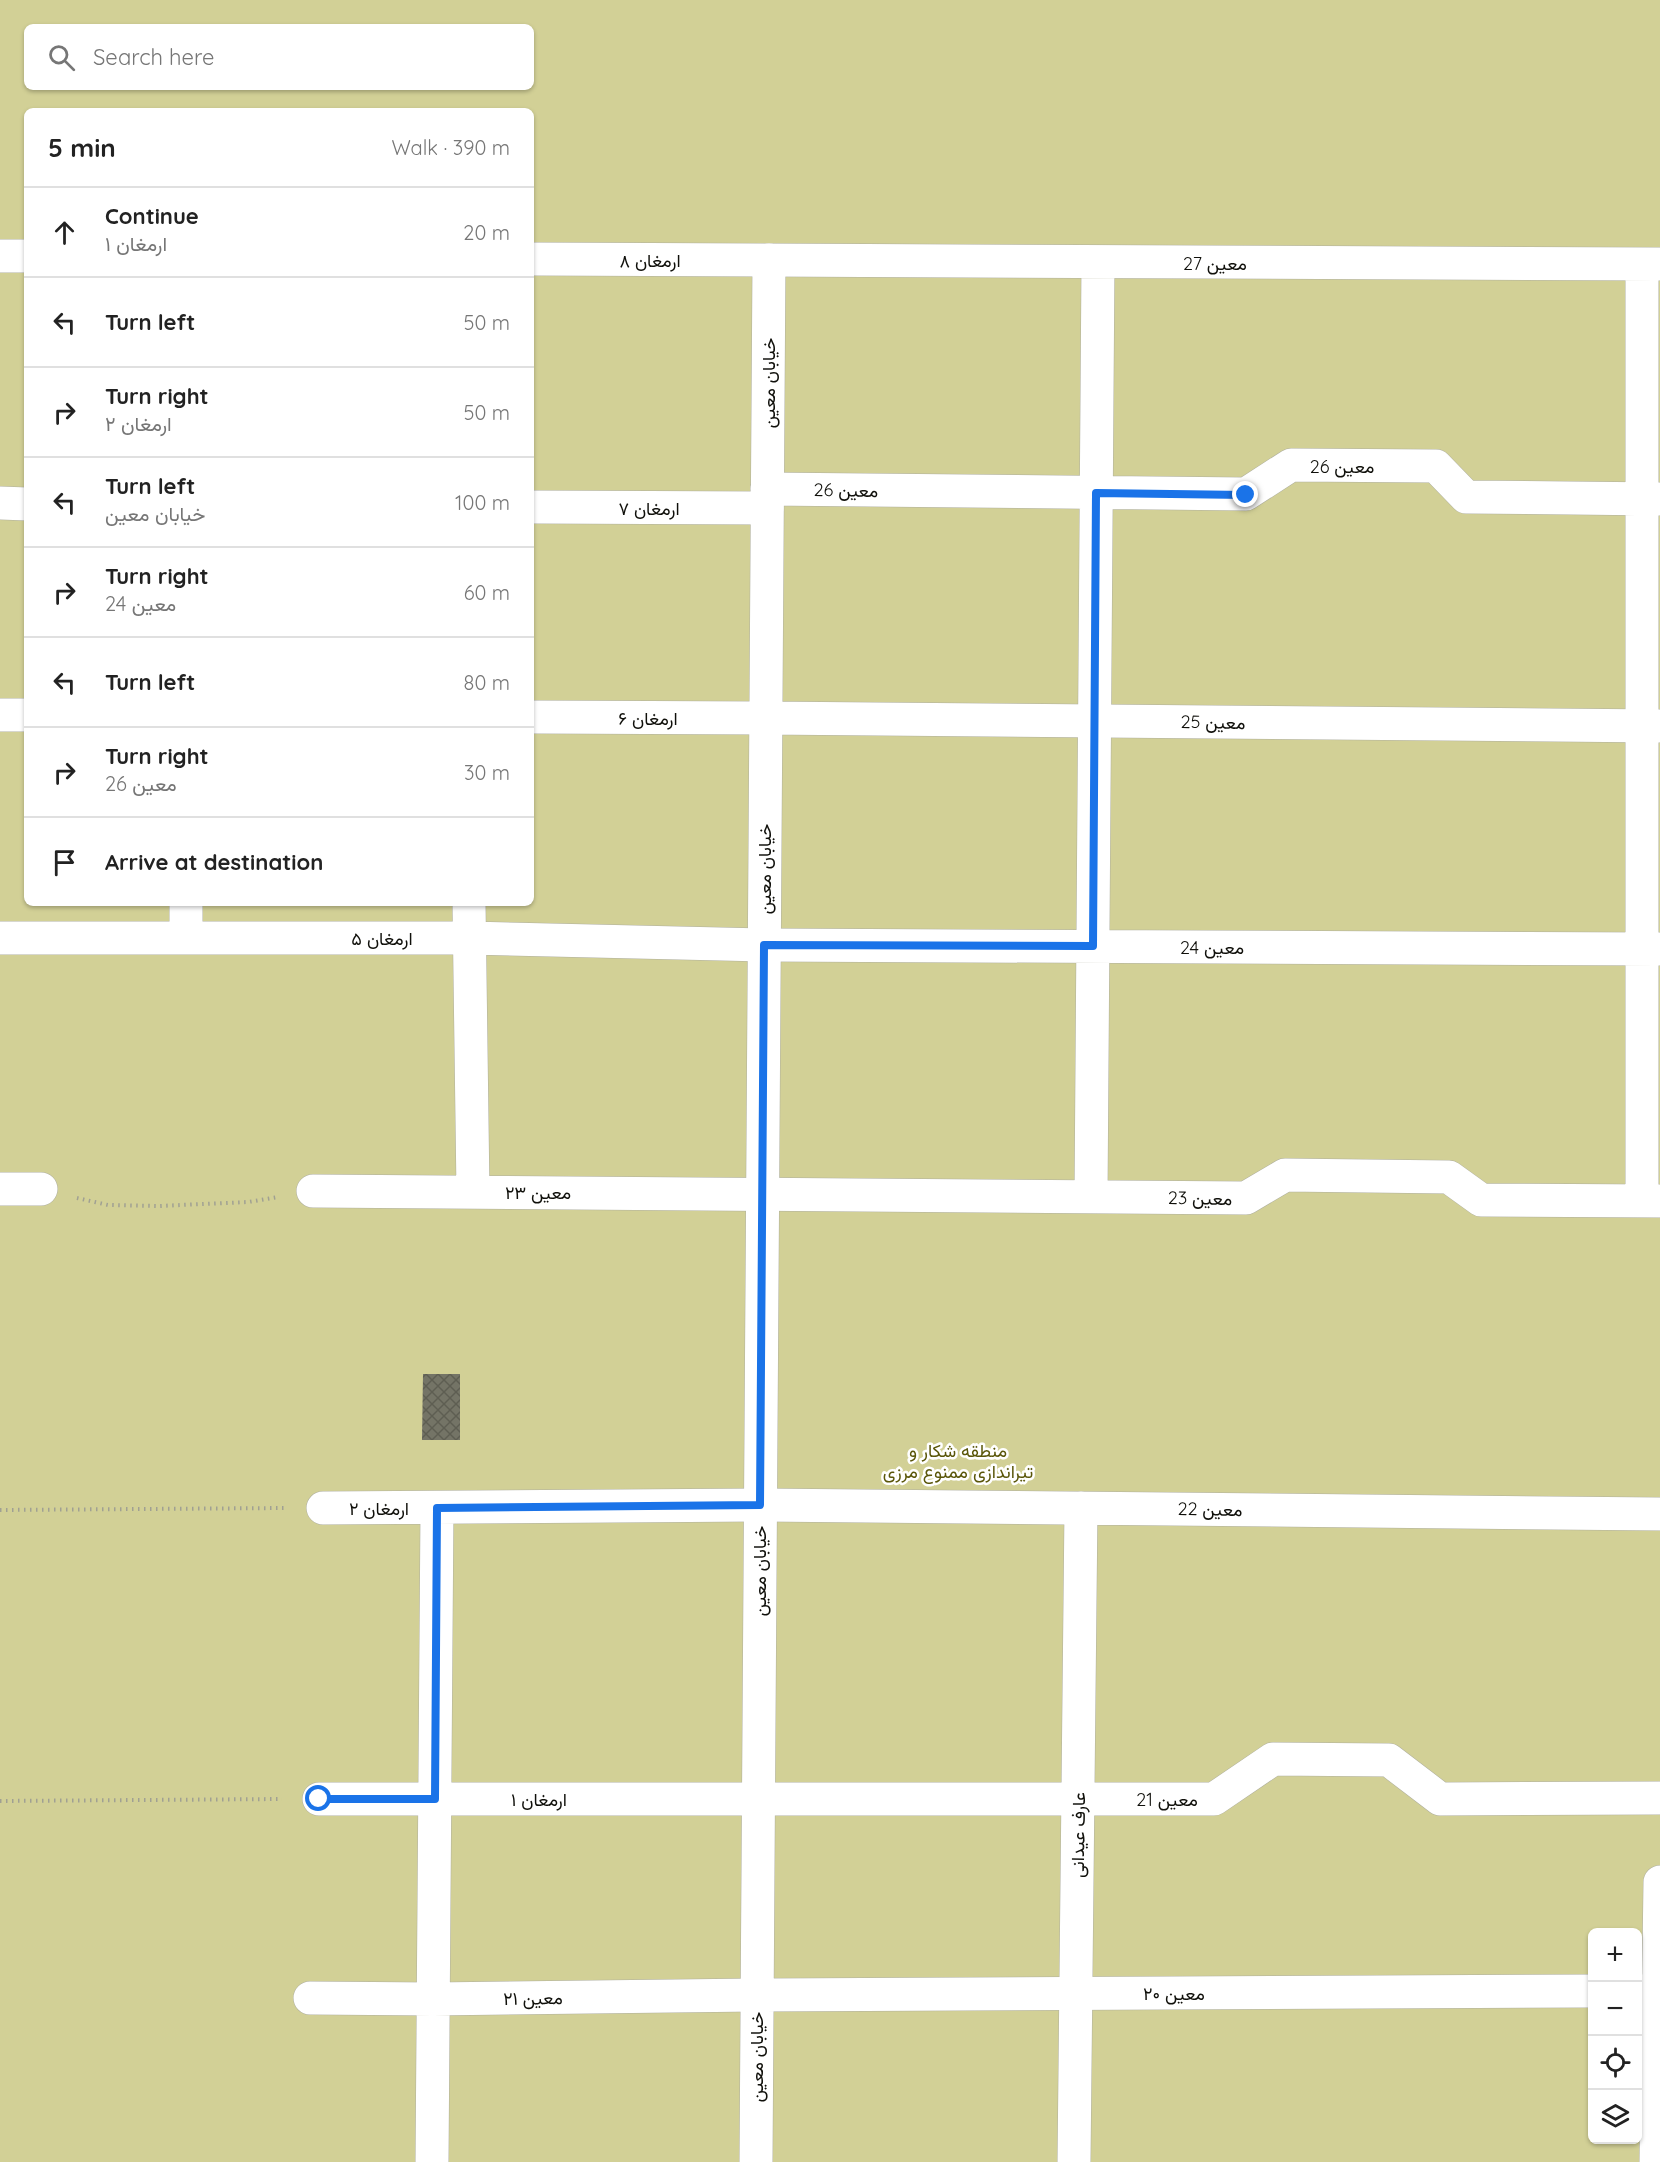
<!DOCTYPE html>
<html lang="en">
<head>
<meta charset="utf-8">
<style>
  :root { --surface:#fff; --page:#f2f2f2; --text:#222; --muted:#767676; --line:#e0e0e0 }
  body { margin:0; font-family:Quicksand,Vazirmatn,sans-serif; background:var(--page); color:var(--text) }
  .controls { position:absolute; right:18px; bottom:18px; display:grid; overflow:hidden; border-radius:9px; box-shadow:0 2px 4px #0004 }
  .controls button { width:54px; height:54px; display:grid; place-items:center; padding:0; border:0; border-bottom:2px solid var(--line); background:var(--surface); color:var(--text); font:30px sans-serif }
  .stop { position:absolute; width:18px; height:18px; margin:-14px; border:4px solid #1a73e8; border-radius:50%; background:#fff }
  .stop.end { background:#1a73e8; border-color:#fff; box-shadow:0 2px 6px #0008 }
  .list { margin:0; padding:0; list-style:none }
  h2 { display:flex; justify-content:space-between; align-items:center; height:78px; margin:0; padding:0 24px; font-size:26px }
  h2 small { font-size:20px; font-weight:400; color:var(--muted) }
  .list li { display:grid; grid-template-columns:39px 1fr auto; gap:18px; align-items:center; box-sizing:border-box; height:90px; padding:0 24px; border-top:2px solid var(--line) }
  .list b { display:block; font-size:22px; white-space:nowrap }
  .list p { margin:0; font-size:20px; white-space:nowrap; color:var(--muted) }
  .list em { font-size:20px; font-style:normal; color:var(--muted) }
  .icon { flex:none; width:33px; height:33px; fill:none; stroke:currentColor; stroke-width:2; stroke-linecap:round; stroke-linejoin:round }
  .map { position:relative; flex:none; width:1660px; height:2162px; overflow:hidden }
  .search { position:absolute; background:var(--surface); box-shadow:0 2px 4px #0004; left:24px; top:24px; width:510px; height:66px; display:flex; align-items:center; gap:15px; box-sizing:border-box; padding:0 21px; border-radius:9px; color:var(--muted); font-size:22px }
  .panel { position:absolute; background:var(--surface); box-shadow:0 2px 4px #0004; left:24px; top:108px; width:510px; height:798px; border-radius:9px }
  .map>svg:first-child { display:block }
  .park { fill:#d2d096; fill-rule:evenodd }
  .building { fill:url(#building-cross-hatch) }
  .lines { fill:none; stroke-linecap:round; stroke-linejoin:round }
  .minor-casing { stroke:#afaf9f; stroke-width:34 }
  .tertiary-casing { stroke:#afaf9f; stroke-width:34 }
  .path { stroke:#a0a093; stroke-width:4; stroke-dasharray:1.5 4.5; stroke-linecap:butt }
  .minor { stroke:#fff; stroke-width:33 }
  .tertiary { stroke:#fff; stroke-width:33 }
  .route { stroke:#1a73e8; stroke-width:8 }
  .labels { text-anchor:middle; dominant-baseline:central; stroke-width:5; stroke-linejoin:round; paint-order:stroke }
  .street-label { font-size:18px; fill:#10100b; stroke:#fff }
  .park-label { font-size:18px; fill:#5a5609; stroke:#fff }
</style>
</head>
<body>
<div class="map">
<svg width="1660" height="2162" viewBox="0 0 1660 2162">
  <defs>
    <pattern id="building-cross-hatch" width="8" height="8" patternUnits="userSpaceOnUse" patternTransform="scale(1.5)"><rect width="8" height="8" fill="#747466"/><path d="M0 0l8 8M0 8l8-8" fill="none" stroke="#5e5e52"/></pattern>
  </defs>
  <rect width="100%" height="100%" fill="#e7e7d7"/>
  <!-- park -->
  <path class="park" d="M0,0h1660v2162h-1660zM27,27h504v60h-504zM27,111h504v792h-504zM1592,1932h46v208h-46z"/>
  <!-- building -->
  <path class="building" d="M423,1374h37v66h-38z"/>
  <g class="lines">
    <defs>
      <path id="minor" d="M0,256h27
        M531,259l1129,5
        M1642,264v937
        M767,489l479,5 45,-29 145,1 30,31 194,2
        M0,503l27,1
        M531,507l236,1
        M0,715h27
        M531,717l234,1
        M186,903v35
        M469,903l4,289
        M0,938h469l295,7 896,4
        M0,1189h41
        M313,1191l933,7 39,-23 164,2 32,23 179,1
        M1091,1197l7,-935
        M323,1508l437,-3 900,9
        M319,1799h895l59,-40 116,1 51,39 220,-1
        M310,1998l123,1 323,-4
        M432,2162l5,-654
        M1074,2162l7,-654
        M1656,2162l4,-280"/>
      <path id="tertiary" d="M765,718l895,8
        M1638,1991h22
        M756,1995l836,-4
        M756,2162l13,-1902"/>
    </defs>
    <!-- minor casing -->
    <use href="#minor" class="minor-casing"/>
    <!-- tertiary casing -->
    <use href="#tertiary" class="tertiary-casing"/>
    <!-- path -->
    <path class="path" d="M77,1198l31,7 51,1 89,-4 30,-5
      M0,1510l286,-2
      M0,1801l282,-2"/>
    <!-- minor -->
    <use href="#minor" class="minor"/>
    <!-- tertiary -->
    <use href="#tertiary" class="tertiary"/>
  </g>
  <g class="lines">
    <!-- route -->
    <path class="route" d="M319,1799h116l2,-291 323,-3 4,-560 329,1 3,-453 150,2"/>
  </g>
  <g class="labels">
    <!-- street labels -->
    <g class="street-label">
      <text x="650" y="260">ارمغان ۸</text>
      <text x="1215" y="263">معین 27</text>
      <text transform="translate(768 383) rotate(-90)">خیابان معین</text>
      <text x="1342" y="466">معین 26</text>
      <text transform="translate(846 490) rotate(1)">معین 26</text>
      <text x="649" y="508">ارمغان ۷</text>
      <text x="648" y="718">ارمغان ۶</text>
      <text transform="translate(1213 722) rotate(1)">معین 25</text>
      <text transform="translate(764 869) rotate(-90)">خیابان معین</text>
      <text x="382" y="938">ارمغان ۵</text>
      <text x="1212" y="947">معین 24</text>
      <text x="538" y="1192">معین ۲۳</text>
      <text transform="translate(1200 1198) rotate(1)">معین 23</text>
      <text x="379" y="1508">ارمغان ۲</text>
      <text transform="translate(1210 1509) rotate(1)">معین 22</text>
      <text transform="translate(759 1571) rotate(-90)">خیابان معین</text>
      <text x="539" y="1799">ارمغان ۱</text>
      <text x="1167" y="1799">معین 21</text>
      <text transform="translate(1078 1835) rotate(-89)">عارف عیدانی</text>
      <text x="1174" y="1993">معین ۲۰</text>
      <text transform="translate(533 1998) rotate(-1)">معین ۲۱</text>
      <text transform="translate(756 2057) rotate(-90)">خیابان معین</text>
    </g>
    <!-- park labels -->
    <g class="park-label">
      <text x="958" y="1450">منطقه شکار و<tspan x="958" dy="21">تیراندازی ممنوع مرزی</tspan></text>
    </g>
  </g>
</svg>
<div class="controls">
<button>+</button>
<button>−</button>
<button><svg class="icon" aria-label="locate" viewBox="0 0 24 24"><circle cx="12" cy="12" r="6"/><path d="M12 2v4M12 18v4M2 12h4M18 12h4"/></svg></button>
<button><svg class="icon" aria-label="layers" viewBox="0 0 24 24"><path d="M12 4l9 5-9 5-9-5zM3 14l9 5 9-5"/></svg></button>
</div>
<div class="stop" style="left:319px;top:1799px"></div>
<div class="stop end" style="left:1246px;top:495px"></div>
<div class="search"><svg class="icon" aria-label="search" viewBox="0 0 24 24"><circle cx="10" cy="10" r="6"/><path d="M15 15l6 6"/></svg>Search here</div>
<section class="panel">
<h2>5 min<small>Walk · 390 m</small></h2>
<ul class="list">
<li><svg class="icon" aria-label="ahead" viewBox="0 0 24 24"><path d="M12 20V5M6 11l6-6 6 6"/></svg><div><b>Continue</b><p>ارمغان ۱</p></div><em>20 m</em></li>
<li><svg class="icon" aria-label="left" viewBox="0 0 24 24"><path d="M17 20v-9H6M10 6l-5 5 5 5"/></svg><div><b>Turn left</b></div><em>50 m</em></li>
<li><svg class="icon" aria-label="right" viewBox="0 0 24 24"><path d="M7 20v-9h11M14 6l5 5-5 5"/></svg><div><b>Turn right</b><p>ارمغان ۲</p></div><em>50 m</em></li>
<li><svg class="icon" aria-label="left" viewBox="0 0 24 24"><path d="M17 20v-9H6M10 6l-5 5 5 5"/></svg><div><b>Turn left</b><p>خیابان معین</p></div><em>100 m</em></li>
<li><svg class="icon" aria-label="right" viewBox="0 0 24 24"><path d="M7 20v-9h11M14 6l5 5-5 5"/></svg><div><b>Turn right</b><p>معین 24</p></div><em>60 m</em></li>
<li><svg class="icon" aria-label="left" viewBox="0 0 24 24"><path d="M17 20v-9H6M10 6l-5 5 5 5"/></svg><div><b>Turn left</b></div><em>80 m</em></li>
<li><svg class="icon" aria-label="right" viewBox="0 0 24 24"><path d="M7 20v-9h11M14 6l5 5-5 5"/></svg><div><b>Turn right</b><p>معین 26</p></div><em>30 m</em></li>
<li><svg class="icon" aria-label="arrive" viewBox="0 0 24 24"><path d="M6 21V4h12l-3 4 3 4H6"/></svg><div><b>Arrive at destination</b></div></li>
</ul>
</section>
</div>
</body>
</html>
